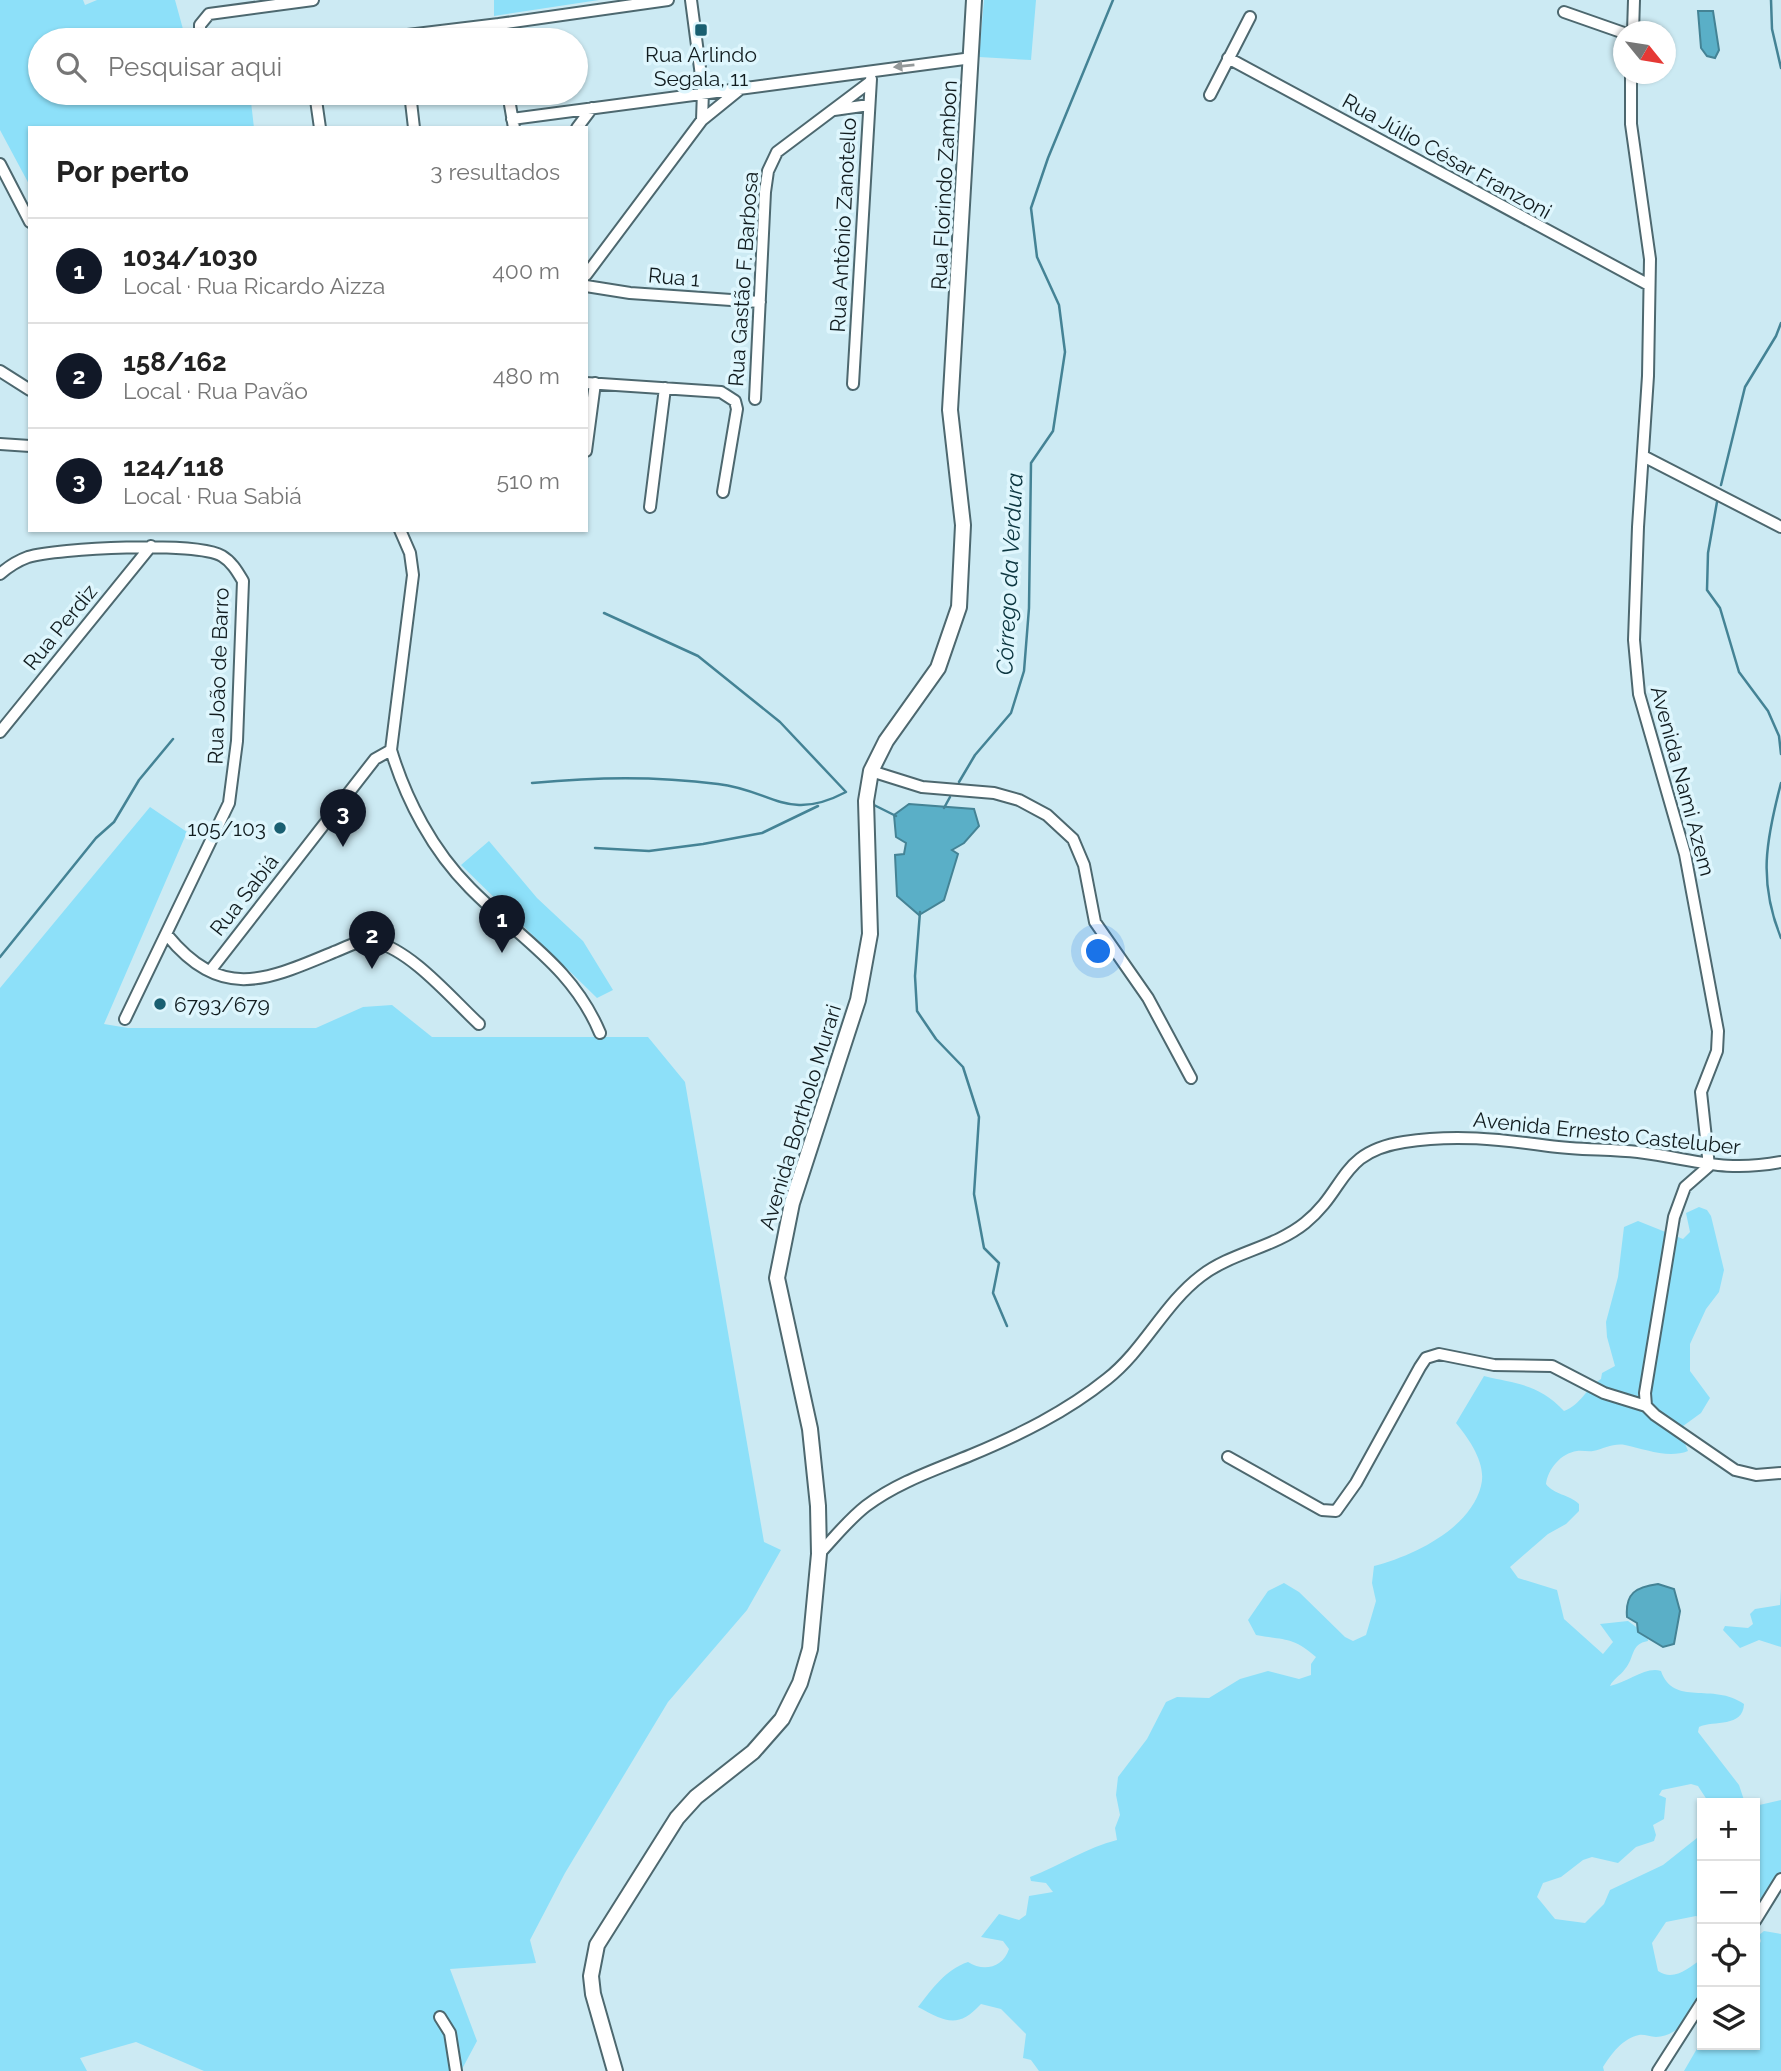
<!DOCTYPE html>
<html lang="pt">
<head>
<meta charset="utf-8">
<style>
  :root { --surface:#fff; --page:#f6f6f6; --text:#222; --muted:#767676; --line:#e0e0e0; --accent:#111827 }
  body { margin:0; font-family:Raleway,sans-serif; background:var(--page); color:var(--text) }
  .controls { position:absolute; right:21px; bottom:21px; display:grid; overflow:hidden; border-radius:0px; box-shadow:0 2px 5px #0004 }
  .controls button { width:63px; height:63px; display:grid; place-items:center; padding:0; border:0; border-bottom:2px solid var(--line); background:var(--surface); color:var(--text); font:35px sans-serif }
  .compass { position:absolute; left:1613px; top:21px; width:63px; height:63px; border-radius:50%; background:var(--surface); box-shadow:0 2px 5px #0004; rotate:120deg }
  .you { position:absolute; left:1099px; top:952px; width:24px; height:24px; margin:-18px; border:5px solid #fff; border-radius:50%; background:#1a73e8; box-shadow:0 0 0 10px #1a73e833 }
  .badge { display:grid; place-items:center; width:46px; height:46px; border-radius:50%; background:var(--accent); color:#fff; font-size:23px; font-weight:700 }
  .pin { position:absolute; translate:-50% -58px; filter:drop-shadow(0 2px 4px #0008) }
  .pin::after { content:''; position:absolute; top:37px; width:24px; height:21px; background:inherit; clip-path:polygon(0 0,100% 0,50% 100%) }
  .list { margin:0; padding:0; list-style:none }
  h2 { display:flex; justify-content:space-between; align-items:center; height:91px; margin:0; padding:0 28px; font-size:30px }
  h2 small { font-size:23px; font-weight:400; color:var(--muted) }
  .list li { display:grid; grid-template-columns:46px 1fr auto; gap:21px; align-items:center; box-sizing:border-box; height:105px; padding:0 28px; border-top:2px solid var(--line) }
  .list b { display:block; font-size:26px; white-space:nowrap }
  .list p { margin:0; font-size:23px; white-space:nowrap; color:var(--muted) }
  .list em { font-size:23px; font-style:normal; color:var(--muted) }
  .icon { flex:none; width:38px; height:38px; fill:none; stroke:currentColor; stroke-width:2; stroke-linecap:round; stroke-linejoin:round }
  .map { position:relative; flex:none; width:1781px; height:2071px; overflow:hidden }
  .search { position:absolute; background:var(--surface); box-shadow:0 2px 5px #0004; left:28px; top:28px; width:560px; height:77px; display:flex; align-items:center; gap:18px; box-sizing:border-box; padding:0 24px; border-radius:38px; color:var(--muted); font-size:26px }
  .panel { position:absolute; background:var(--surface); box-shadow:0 2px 5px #0004; left:28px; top:126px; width:560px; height:406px; border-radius:0px }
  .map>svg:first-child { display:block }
  .green { fill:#8de0f9 }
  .water { fill:#5aafc7; stroke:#448395; stroke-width:2 }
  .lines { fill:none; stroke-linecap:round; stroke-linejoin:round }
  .stream { stroke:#448395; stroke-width:2.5 }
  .minor-casing { stroke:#4d686f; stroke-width:14 }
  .major-casing { stroke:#4d686f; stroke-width:18 }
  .minor { stroke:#fff; stroke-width:10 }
  .major { stroke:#fff; stroke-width:14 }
  .oneway { fill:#94999a }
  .poi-dot { fill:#195f71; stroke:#def6fd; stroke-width:2.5 }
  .labels { text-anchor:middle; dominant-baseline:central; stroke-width:7; stroke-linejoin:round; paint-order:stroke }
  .poi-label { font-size:21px; fill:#111c1f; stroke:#def6fd }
  .street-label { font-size:21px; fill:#111c1f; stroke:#def6fd }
  .water-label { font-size:23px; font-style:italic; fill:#0b353f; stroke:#def6fd }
</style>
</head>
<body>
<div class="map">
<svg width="1781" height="2071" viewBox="0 0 1781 2071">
  <rect width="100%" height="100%" fill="#cceaf3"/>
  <!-- green -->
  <path class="green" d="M0,0h83l2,5 12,-5h78l11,40h-146v53h210l4,35h-224v58l-30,-56z
    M494,0h105l-105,16z
    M984,0h52l-5,60 -52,-3z
    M150,807l37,25 -83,192 24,4h188l47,-21 29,-2 40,32h216l37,45 79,460 17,8 -34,60 -79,92 -103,171 -35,67 6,23 -86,6 27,72 -16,30h-257l-68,-29 -56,16 7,13h-87v-1083z
    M489,841l48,57 46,43 30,49 -16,8 -136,-133z
    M1699,1207l8,3 4,6 13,54 -5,22 -13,17 -16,35v27l20,27 -9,15 -22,16 9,22c-20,8 -43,-2 -63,-6 -12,-2 -21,4 -32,6 -5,1 -11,-1 -16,0 -16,2 -29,18 -31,33 8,11 23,10 33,20v7l-13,13 -18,10 -38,33 8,11 39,12 7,29 39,35 10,-12 -13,-18 28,-3 19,14 1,6c-18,3 -13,17 -23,28 -5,7 -12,10 -15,17 18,-4 36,-20 51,-15 12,36 52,11 83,33 -1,24 -30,16 -45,23l-1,5 41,53 6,18h-36l-11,-17 -7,-2 -29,6 -3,5 7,3 -2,21 -11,6 3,10 -2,6 -18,6 -18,16 -26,-6 -9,3 -22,17 -18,6 -6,14 18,22 30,4 19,-19 6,-14 53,-25 39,-31v85l-6,-3 -30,6 -14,21 6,28c16,11 30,-3 44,-12 -1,11 -1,22 -3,33 -4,22 -20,44 -43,45 -6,0 -12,-3 -17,-2 -16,3 -28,19 -36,32l1,4h-565l-8,-11 -8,-2 3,-24 -25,-25 -20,-5c-23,25 -35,18 -63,3 15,-19 27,-37 50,-45 15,10 35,6 41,-13l-6,-8 -22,-4 18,-23 20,6 7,-5 3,-19 24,-4 -7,-9 -15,-2 -1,-4c30,-11 57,-30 87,-37l-2,-12 5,-13 -4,-20 2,-18 29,-38 19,-37 11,-5 32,1 31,-19 28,-8 31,8 12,-4v-11l5,-7c-22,-20 -32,-17 -60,-22l-8,-15 20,-29 16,-8 15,9 46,45 8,4 13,-6 10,-34 -4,-18 2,-17c39,-10 96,-37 107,-80 6,-22 -12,-47 -25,-63l28,-47c33,8 55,8 80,35 17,-6 22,-23 37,-32l1,-6 13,-7 -8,-29 -1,-15 12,-45 6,-50 14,-6 45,18 7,-7 -4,-19z
    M1781,1588v59l-22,-7 -19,8 -17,-18 2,-4 23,2 5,-4 -3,-10 5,-5 25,-4z
    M1781,1800v89l-26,12v-95z
    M1764,1931l17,3v137h-97l18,-31v5h53v-92l6,-12 -2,-6z"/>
  <!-- water -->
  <path class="water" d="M1698,11h15l6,39 -4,8 -8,-2 -6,-8z
    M909,804l65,5 5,17 -15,17 -12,7 6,4 -14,46 -25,15 -22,-19 -2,-41 9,-1 2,-11 -10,-6 -2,-22z
    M1658,1584l16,5 6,22 -6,33 -11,3 -25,-15 -1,-9 -10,-6c-2,-24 9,-30 31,-33z"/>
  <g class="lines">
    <!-- stream -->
    <path class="stream" d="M1771,0l1,29 9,39
      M1721,485l24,-98 31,-51 5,-13
      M1717,502l-9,51 -1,37 13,18 19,64 29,39 11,25 2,18
      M959,782l16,-27 36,-42 13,-42 5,-63 2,-145 22,-32 12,-79 -6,-47 -22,-48 -6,-49 17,-50 65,-158
      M532,783c65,-6 122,-7 186,1 54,6 69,39 128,8l-66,-70 -82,-66 -94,-43
      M1781,783c-15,57 -23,99 0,155
      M874,805l22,11
      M944,808l6,-11
      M595,848l54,3 54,-7 59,-11 56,-27
      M920,912l-5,64 2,35 19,28 27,28 16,50 -5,77 10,54 15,15 -6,30 14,33
      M0,957l96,-119 18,-16 25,-42 34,-41"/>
    <defs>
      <path id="minor" d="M691,0l12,91 -1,29
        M1564,12l60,21
        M1633,32l1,-32
        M200,40v-15l9,-11 104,-14
        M366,40l133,-16
        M501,40l-2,-16 169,-24
        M1228,58l421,227
        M1631,74v50l19,135 -2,117 -10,151 -4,113 5,54 46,160 33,177 -1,20 -16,41 8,74 -24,21 -11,30 -29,176 1,13 9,9 80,55 21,5 25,-2
        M315,93l5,35
        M410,93l4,35
        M508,93l6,35
        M1210,95l40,-78
        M834,110l35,-5
        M512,119l460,-61
        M577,128l15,-20
        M0,164l30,58
        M586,275l116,-155 37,-30
        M586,286l44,7 130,9
        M0,371l30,19
        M586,383l135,9 14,9 2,8 -14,83
        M853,384l18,-305
        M755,399l10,-207 3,-21 9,-19 93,-70
        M0,444l30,2
        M586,451l9,-68
        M1643,456l138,71
        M650,507l15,-119
        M400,530l10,23 3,22 -22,175c15,50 42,101 79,138 49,50 102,78 130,145
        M0,574c8,-7 17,-13 28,-17 29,-9 169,-16 194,-1 10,6 15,15 21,25l-6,160 -8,62 -104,216
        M0,732l151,-186
        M871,771l51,16 72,6 25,7 28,15 26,24 11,26 11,57 53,76 43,80
        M167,935c55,67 100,45 167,17 13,-5 26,-13 41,-10 36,8 77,57 104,82
        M210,971l165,-212 16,-9
        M1228,1457l94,53 14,1 20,-28 64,-116 6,-9 13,-4 55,11 58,1 52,27 42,13
        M819,1554c15,-16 29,-34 47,-48 32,-24 69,-36 105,-51 48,-20 95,-43 136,-76 37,-29 57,-75 94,-103 31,-24 73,-28 104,-53 42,-34 34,-71 99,-81 50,-8 95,-3 145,4 29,4 59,3 89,6 57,7 83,21 143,10
        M1755,1921l26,-42
        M440,2017l10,16 6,38
        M1658,2071l44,-69"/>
      <path id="major" d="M615,2071l-22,-77 -2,-18 6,-31 80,-127 19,-21 57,-45 29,-33 18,-36 10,-34 9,-95 -1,-48 -8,-77 -33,-151 15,-75 66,-203 12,-66 -4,-133 5,-30 15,-30 52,-73 21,-61 4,-82 -13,-115 24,-410"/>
    </defs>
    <!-- minor casing -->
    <use href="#minor" class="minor-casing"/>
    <!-- major casing -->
    <use href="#major" class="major-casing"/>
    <!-- minor -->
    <use href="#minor" class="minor"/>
    <!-- major -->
    <use href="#major" class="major"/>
  </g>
  <!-- one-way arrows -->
  <defs><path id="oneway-solid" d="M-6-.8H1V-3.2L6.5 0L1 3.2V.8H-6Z" transform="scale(1.75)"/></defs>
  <use class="oneway" href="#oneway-solid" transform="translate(904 66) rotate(174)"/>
  <!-- markers -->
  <g class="poi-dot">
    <rect x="694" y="23" width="14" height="14" rx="3.5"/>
    <circle cx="280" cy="828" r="7"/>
    <circle cx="160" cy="1004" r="7"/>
  </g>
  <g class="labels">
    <!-- poi labels -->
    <g class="poi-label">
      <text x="701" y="54">Rua Arlindo<tspan x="701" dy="24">Segala, 11</tspan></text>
      <text x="266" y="828" text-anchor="end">105/103</text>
      <text x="174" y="1004" text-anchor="start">6793/679</text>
    </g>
    <!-- street labels -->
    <g class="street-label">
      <text transform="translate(1447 156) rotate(29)">Rua Júlio César Franzoni</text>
      <text transform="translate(944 185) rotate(-87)">Rua Florindo Zambon</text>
      <text transform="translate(843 225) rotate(-87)">Rua Antônio Zanotello</text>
      <text transform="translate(674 277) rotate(5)">Rua 1</text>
      <text transform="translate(743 279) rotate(-86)">Rua Gastão F. Barbosa</text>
      <text transform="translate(60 627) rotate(-51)">Rua Perdiz</text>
      <text transform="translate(218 676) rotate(-88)">Rua João de Barro</text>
      <text transform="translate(1683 781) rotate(75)">Avenida Nami Azem</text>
      <text transform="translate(244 895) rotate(-52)">Rua Sabiá</text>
      <text transform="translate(800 1117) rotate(-73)">Avenida Bortholo Murari</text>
      <text transform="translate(1607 1133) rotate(6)">Avenida Ernesto Casteluber</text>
    </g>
    <!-- water labels -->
    <g class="water-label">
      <text transform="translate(1009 574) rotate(-87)">Córrego da Verdura</text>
    </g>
  </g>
</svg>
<div class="controls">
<button>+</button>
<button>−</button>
<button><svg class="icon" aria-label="locate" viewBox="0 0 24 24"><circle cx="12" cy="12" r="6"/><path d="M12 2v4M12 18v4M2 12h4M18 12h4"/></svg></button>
<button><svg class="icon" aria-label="layers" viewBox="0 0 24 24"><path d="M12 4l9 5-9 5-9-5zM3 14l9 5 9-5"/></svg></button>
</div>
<svg class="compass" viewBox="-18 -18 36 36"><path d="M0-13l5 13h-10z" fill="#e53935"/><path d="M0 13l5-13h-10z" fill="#767676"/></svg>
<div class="you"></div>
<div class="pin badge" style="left:502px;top:953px">1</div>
<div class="pin badge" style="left:372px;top:969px">2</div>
<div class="pin badge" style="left:343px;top:847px">3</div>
<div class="search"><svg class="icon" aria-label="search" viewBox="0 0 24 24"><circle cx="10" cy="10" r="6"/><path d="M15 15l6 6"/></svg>Pesquisar aqui</div>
<section class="panel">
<h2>Por perto<small>3 resultados</small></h2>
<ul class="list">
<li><span class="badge">1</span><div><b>1034/1030</b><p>Local · Rua Ricardo Aizza</p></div><em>400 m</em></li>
<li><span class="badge">2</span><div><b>158/162</b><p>Local · Rua Pavão</p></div><em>480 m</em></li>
<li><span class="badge">3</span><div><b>124/118</b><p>Local · Rua Sabiá</p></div><em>510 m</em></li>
</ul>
</section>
</div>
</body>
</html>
